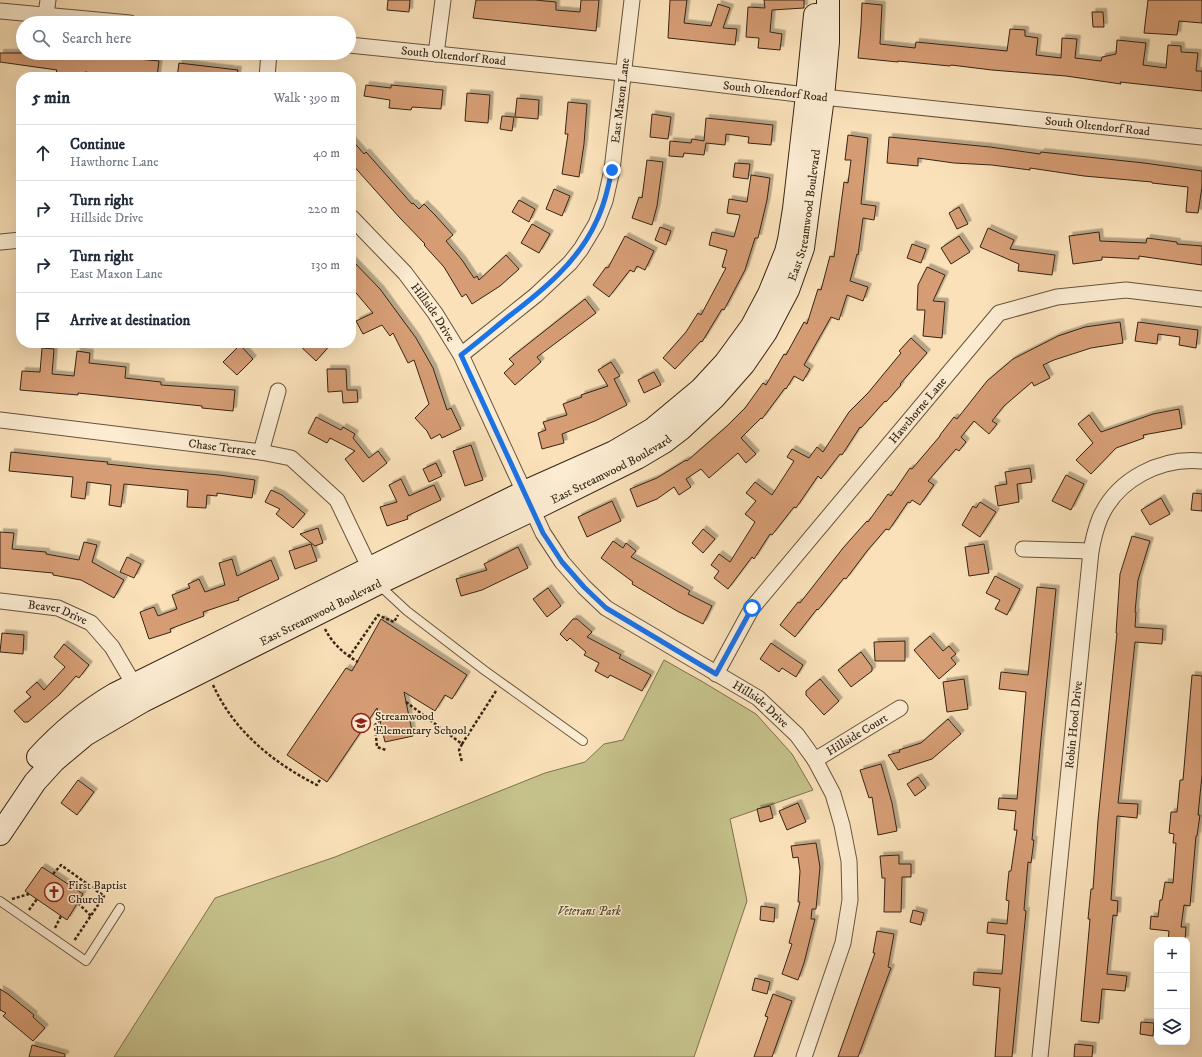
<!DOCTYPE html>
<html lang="en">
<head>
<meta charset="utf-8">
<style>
  :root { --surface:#fff; --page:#f6f6f7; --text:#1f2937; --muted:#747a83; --line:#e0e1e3 }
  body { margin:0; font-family:"IM FELL DW Pica",serif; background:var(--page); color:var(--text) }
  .controls { position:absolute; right:12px; bottom:12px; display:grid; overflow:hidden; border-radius:8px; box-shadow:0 4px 16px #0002 }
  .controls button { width:36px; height:36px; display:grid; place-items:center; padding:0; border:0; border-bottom:1px solid var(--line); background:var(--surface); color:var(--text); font:20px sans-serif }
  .stop { position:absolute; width:12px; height:12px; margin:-9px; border:3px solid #1a73e8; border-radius:50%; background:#fff }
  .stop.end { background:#1a73e8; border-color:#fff; box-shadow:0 1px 4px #0008 }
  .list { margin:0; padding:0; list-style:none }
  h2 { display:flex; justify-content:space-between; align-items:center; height:52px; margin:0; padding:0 16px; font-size:17px }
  h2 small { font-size:13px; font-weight:400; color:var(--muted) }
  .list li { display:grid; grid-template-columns:26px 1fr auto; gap:12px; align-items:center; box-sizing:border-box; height:56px; padding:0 16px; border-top:1px solid var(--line) }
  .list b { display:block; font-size:15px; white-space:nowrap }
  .list p { margin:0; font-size:13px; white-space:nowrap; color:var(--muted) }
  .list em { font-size:13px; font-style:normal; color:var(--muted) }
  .icon { flex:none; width:22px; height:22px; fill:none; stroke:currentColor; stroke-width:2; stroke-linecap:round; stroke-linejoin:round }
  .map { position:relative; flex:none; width:1202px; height:1057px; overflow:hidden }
  .search { position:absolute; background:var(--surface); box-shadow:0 4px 16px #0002; left:16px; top:16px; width:340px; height:44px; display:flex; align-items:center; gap:10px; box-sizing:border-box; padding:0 14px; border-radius:22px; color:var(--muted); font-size:15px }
  .panel { position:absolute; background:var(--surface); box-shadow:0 4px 16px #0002; left:16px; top:72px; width:340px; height:276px; border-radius:16px }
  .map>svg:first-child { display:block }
  .green { fill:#c5c18a; stroke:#7e724e }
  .building { fill:#d69d75; stroke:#362413; filter:url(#shadow) }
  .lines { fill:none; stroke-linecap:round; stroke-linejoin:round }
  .lane-casing { stroke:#67533c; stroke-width:10 }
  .street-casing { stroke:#67533c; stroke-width:17 }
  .secondary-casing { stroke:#362413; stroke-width:24 }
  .path { stroke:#362413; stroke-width:2.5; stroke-dasharray:3 2; stroke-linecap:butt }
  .lane { stroke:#fcecd2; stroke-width:8 }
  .street { stroke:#fcecd2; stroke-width:15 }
  .secondary { stroke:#fcecd2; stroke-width:22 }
  .route { stroke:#1a73e8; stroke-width:5 }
  .labels { text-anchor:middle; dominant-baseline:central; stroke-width:3; stroke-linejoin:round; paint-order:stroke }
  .street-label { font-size:12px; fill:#362413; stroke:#fcecd2 }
  .poi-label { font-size:12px; fill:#362413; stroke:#fcecd2; text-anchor:start }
  .park-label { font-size:12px; font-style:italic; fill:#5a4b31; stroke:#fcecd2 }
</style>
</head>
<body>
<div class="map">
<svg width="1202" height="1057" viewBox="0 0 1202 1057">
  <defs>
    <filter id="shadow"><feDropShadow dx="3.5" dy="-3.5" stdDeviation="0" flood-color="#0004"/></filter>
  </defs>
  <rect width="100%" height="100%" fill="#fae1b9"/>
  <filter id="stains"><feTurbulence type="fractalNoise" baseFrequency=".005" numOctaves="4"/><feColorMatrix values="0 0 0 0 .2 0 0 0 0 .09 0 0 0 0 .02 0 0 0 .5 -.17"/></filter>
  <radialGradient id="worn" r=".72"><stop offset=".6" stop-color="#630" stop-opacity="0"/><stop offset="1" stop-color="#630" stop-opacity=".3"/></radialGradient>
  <!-- green -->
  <path class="green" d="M664,660l39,22 53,32 36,40 21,36 -83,29 17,82 -53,156h-580l101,-159 120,-41 210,-84 40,-11 19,-18 19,-4z"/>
  <!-- building -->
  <path class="building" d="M388,0h22l-1,12 -22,-2z
    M476,0h59l21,2v8l24,2 1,-12h18l-3,31 -123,-13z
    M670,0h17l-3,23 27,3 7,-22 12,4 -7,20 14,1 -2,16 -67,-7z
    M764,0h40v8l-32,2 -2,22 12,2 -2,16 -22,-2 1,-10 -13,-1 2,-30 17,1z
    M1148,0h54v23l-23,-2 -2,14 -33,-2z
    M862,3l20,2 -2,39 35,4 1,-6 91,9 3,-22 15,1v6l13,2 -2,17 25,3 1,-20 15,1 -2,19 26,3 1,-4 14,-3 1,-14 29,3 -3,22 23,3 2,-23 13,1v6l17,1 -2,18h6v20l-82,-9 1,2 -55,-8 -74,-6 -41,-5 -1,1 -52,-5v1l-40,-4 3,-32z
    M1092,12h11l1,15h-11z
    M0,53h59l37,5v-3l63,6 -2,16h-15l-19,-2v2l-38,-5 -1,4 -28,-3 1,-3 -57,-8z
    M179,63l59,7 -1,7h-60z
    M366,85l25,3v-3l52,5 -2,19 -29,-2 -1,3 -22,-2 1,-8 -26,-4z
    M467,93l23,2 -2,28 -23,-2z
    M517,98l22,2 -1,19 -23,-2z
    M568,102l19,2 -3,40 -5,33 -17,-3 6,-40h-3z
    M652,114l19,3 -3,22 -18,-2z
    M502,116l12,1 -2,14 -12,-2z
    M706,118l67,7 -2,20 -23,-2 1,-6 -23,-3 -1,11 -19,-2 -2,12 -20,-2 -1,4 -14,-1 1,-15 21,2 1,-4 12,2z
    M848,135l20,3 -7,66 15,2 -2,14 -11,-2 -5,37 -1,-1 -7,27 18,6 -5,14 -16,-6 -8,25 -8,-3 -27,48 6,4 -7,12 -9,-5 -8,13 -1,-1 -23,31 -1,-1 -20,20 15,16 -10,9 -8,-10 -29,25 -8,-9 -15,10 5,8 -12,8 -5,-8 -17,12 -20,8 -7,-18 27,-11 29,-18 1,1 39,-34 19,-19 18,-25 3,2 18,-31 2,1 18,-33 3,2 11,-35 3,1 9,-34 4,1 10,-75 4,1 3,-23h-6z
    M889,137l101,10 50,7 1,-2 103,11 58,8v16l-4,26 -12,-1 2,-25 -36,-4v-1l-68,-6 -54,-8v2l-38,-5 -38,-2 -36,-5v8l-31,-3z
    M351,139l13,15 2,-2 46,52 1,-1 6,6 5,-5 11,11 18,20 -7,6 16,19 12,18 3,-2 2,4 27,-25 13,14 -19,17 -28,18 -6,-10 -4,3 -18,-30 -20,-22 1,-1 -26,-27 -48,-54z
    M647,160l16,2 -6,44 -5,19 -20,-7 7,-21 3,1z
    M735,163l15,1 -2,15 -15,-2z
    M751,175l19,3 -3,22 -9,38h-3l-10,32 -21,40 -2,-1 -20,33 -1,-1 -26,28 -12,-11 23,-26 12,-19 3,2 25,-47 -4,-1 5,-17 -18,-5 3,-13 22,5 6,-22 -13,-2 2,-14 18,3z
    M554,189l16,7 -8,20 -16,-7z
    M519,200l16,9 -6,13 -17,-10z
    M959,207l9,17 -11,5 -8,-16z
    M532,224l18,10 -11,19 -18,-10z
    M660,227l11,4 -5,14 -11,-5z
    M988,228l26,12 -4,9 45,6 -3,20 -34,-4 1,-7 -39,-17z
    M1099,232l1,9 46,2 1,-5 30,4v2l25,2v19l-63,-9v3l-37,-2v3l-29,4 -4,-28z
    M625,236l29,15 -9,19 -8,-4 -3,6 -4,-2 -21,27 -16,-12 13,-18 2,1z
    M959,236l11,16 -19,12 -10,-16z
    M912,244l14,5 -5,14 -14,-5z
    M351,259l29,30 36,49 17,30 14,42 4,-2 10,21 -19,9 -2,-4 -9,5 -4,-8 -12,-13 14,-14 -15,-44 -6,3 -15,-30 -3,3 -8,-11 -19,9 -7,-13 17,-8 -22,-26z
    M927,267l18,8 -12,26 12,1 -3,36 -19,-2 2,-26h-8l1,-25z
    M585,299l11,14 -59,44 4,5 -26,23 -11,-12 10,-9 -5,-5z
    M1120,322l3,21 -32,5 -37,12 -11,5 7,13 -16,8 -2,-4 -28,24 -12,15 5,3 -8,10 -15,-13 -13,16 5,5 -7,9 -3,-2 -28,32 6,4 -14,20 -8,-5 -2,3 -2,-1 -19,28 -3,-1 -19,22 -21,28 -2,-1 -26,32 -1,-1 -22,28 -15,-12 18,-23 2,1 43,-55 24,-27 1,1 20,-28 3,2 19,-28 2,1 28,-33v-1l14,-18 3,2 30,-38 26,-22 45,-23 27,-9z
    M1138,322l60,8 -2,18 -17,-3 1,-8 -22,-3 -1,10 -22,-3z
    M911,338l16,15 -27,31 1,1 -15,17 -1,-1 -24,27 -1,-1 -18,28 -2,-1 -19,25 -3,-3 -22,32 -2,-1 -22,28 -2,-1 -16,25 -2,-2 -24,32 -14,-11 5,-7 -8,-6 8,-11 11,8 25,-40 -10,-8 11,-13 -10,-8 9,-11 17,13 22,-34 -7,-4 5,-8 17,9 8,-11 6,5 26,-40 19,-19 33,-40 -2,-2z
    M297,343h35l-16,18z
    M240,345l13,14 -16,16 -14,-13z
    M42,348l12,1 -2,25 22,2 3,-25 13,2 -1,10 37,4 -1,11 36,4v3l74,5 -2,21 -31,-3v-2l-124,-13v2l-58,-5 2,-19 18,1z
    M611,362l9,14 -6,3 13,26 -32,16 -33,13 2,9 -22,6 -4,-16 8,-3 -3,-8 24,-7 -4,-11 19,-7 -1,-2 27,-9 -10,-16z
    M327,369h19l1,21h10l1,12 -15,1 -1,-12 -14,1z
    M654,372l7,13 -17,8 -6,-13z
    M1179,409l3,19 -39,7 1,3 -28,10 -25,26 -15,-14 17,-17 -15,-19 11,-9 12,17 52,-18z
    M316,417l25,13 2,-3 12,7 -2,4 16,20 9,-7 9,12 -24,19 -18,-23 10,-8 -25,-13 -3,5 -19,-10z
    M471,445l12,35 -18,6 -12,-35z
    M11,452l74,8 23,2 -1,2 45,5 67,6 36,5 -3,18 -35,-5v3l-10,-1 -1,13 -19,-1 1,-17 -64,-6 -3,23 -12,-2 2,-20 -24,-3 -2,17 -14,-2 2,-20 -64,-6z
    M436,463l6,13 -13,6 -6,-13z
    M1030,468l2,14 -15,2 2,18 -21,4 -3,-20 12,-2 -2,-12z
    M1066,475l18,9 -13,26 -19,-9z
    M401,479l8,17 25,-11 7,15 -34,16 1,3 -21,7 -7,-19 17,-5 -8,-17z
    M271,490l11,5 23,19 -12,14 -17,-14 4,-5 -15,-7z
    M1193,493l9,1v17l-11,-1z
    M1161,498l9,16 -20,11 -9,-15z
    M612,501l9,20 -34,16 -9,-20z
    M980,502l16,10 -16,25 -18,-12 11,-19 3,2z
    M318,528l5,15 -8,3 -15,-12z
    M703,529l12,10 -12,14 -11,-10z
    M0,532l14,1 -2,16 34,3v2l33,6 5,-18 13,3 -5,17 32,18 -10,18 -33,-18 -28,-5v-2l-53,-5z
    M1132,536l18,5 -12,39 -3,32h1l-1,15 28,2 -1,15 -27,-2 -17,161 20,1 -1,14 -20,-2 -6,84 7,1 -1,15 -4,-1 -6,59 20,2 -2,15 -23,-2 -3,34 -18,-2 9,-102h-2l3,-30h2l5,-69 19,-187h-1l4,-59z
    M613,541l10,7 3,-5 10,8 -5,6 59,34 -2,3 24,12 -9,18 -26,-13 -45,-27 1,-2 -32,-24z
    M311,544l6,17 -22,8 -6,-18z
    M984,544l5,29 -20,3 -4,-29z
    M518,547l10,21 -46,22 -21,6 -5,-17 31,-9 -3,-6z
    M127,557l14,7 -7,14 -14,-6z
    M232,559l5,17 34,-16 8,19 -41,19 1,2 -36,12 1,4 -34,13 1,3 -22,7 -9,-27 14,-5 4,9 19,-7 -5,-14 18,-7 -2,-4 11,-5 6,13 20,-7 -6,-22z
    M995,576l25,13 -13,26 -12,-6 5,-9 -14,-7z
    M1037,587l19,2 -15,150 -9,101h2l-3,23 -3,-1 -4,48 2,1 -14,146h-17l5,-69 -27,-3 1,-13 28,2 3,-39 -18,-2 1,-11 19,2 2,-23 -3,-1 3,-29h2l6,-41h-3l2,-19 -18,-2 1,-11 18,1 9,-107 -27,-3 2,-17 27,3z
    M548,588l13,18 -14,11 -14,-18z
    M381,619l86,56 -15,24 -7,-4 -10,16 -31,-19 9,44 -28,6 -8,-34 -50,74 -40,-27 59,-87 6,3z
    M573,619h4l15,13 -5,5 34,18 -2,3 32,17 -9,16 -32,-16 -2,3 -13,-7 4,-8 -15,-8 2,-3 -16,-14 -3,3 -7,-7z
    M2,633l22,2 -1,19 -23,-2z
    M930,636l13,15 6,-5 7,8 -5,4 5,6 -17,15 -25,-29z
    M905,641v20h-30l-1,-19z
    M771,643l32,22 -7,12 -14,-9 -3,4 -19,-13z
    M64,644l25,21 -10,13 -3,-2 -17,19 -31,27h-4l-10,-11 17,-14 -5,-5 11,-10 7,8 21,-23 -11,-10z
    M861,652l11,15v4l-21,16 -13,-17z
    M1192,675l10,1v99l-4,40h2l-3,21h-1l-6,70 -6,-1 -3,22h5l-1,13h-17l1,-9 -19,-2 1,-13 7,1 2,-17h2l3,-18 8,1 3,-40h-3l1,-9 -5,-1 2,-21h6l3,-32h3z
    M820,679l19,22 -15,14 -18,-20v-4z
    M964,679l4,30 -21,3 -4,-30z
    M948,719l13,15 -29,25 -34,11 -10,-15 12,-3 -1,-2 22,-7z
    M881,764l11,39 5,28 -19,4 -6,-38 -3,1 -9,-28z
    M918,777l8,11 -11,8 -8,-12z
    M78,780l16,12 -17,23 -16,-12z
    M798,803l8,19 -19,8 -8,-19z
    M770,806l3,12 -13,4 -3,-13z
    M816,843l4,24 -4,42h-4l-1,10h4l-11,44 -6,17 -16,-6 10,-30 -3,-1 11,-41h-2l2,-31 -2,-14 -5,1 -2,-12z
    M899,855v9h12v13h-9l-1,35h-17l1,-34h-3l-2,-22z
    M42,867l41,27 -16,26 -42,-29z
    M761,906l14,2 -1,14 -14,-2z
    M913,910l11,3 -3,12 -11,-3z
    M877,931l17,3 -6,33 3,1 -33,89h-20l37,-104h-2z
    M755,978l15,4 -3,12 -15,-4z
    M0,989l8,5 26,21 -1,2 12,11 -12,13 -30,-25 3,-3 -6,-3z
    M773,994l19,7 -20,56h-18l14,-40 -3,-1z
    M1141,1022l13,1 -1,13 -13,-2z
    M1075,1044l18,2 -1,11h-18z
    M32,1045l33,9v3h-36z"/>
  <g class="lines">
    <defs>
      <path id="lane" d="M379,585l28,26 77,59 99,71
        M0,901l86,60 34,-53"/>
      <g id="street">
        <path d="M0,11l130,12"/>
        <path d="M46,15l2,-15"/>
        <path id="s1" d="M349,45l274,28 200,24 379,40"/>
        <path d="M436,54l7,-54"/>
        <path d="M267,77l2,-24"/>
        <path id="s2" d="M351,217l54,56 30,40 26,42 82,178 19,29 22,25 22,21 152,90 39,37 18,25 18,34 9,31 7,36 1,39 -7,43 -39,114"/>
        <path d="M1,242l20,-2"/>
        <path id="s3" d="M461,355l75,-60 34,-32 11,-14 15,-25 9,-23 7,-31 20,-170"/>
        <path id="s4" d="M0,420l261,32 30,6 46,42 36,75"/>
        <path d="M261,452l17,-61"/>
        <path d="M1023,549l68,2"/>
        <path id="s5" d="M0,601l58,7 33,15 21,24 27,46"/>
        <path id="s6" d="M716,674l36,-66 247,-295 58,-16 69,-7 76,9"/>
        <path id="s7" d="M815,760l85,-52"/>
        <path id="s8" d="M1040,1057l51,-506c2,-11 5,-23 9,-33 17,-39 61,-61 102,-57"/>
      </g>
      <g id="secondary">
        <path d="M38,757c23,-25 48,-46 77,-63l409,-202 90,-40 39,-23 48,-40 24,-26 27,-37 17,-32 17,-42 3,-12 5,-31 13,-114 8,-80"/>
        <path id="s9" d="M0,834l35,-52 19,-21 31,-26 58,-34 234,-117 155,-74 105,-52 27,-16 17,-13 33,-31 30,-34 22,-32 22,-42 15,-42 20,-151 5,-55v-42"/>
      </g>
    </defs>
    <!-- lane casing -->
    <use href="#lane" class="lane-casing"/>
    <!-- street casing -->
    <use href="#street" class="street-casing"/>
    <!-- secondary casing -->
    <use href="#secondary" class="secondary-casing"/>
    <!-- path -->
    <path class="path" d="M325,629c7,14 19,25 33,33
      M349,657l29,-42 16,7 4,-7
      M213,685c21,46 59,77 104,100l4,-7
      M406,702l56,42 34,-53
      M380,720l-5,5 2,22 9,3
      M462,744l-3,6 3,12
      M53,874l8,-9 43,31 -30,45
      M12,899l17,-5
      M78,903l13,13
      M29,910l8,-11
      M55,928l6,-12"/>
    <!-- lane -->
    <use href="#lane" class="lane"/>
    <!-- street -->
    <use href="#street" class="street"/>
    <!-- secondary -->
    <use href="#secondary" class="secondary"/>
  </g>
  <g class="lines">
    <!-- route -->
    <path class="route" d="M612,170c-4,18 -8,36 -16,52 -18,40 -54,69 -88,95 -16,13 -31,26 -47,38l82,178 19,29 22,25 22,21 110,66 36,-66"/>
  </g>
  <!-- icons -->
  <defs>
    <symbol id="school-ring" viewBox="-11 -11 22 22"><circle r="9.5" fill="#fcecd2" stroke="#8f2418" stroke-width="1.5"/><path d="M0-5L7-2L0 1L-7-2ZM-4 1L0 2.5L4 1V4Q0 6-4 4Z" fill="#8f2418"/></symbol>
    <symbol id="church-ring" viewBox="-11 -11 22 22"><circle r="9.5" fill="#fcecd2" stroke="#8f2418" stroke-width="1.5"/><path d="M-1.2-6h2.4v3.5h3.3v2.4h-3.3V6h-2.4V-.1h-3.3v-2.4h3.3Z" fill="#8f2418"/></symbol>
  </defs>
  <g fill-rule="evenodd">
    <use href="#school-ring" x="350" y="712" width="22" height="22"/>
    <use href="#church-ring" x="43" y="881" width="22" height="22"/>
  </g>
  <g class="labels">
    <!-- street labels -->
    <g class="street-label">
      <text stroke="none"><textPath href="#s1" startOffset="105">South Oltendorf Road</textPath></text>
      <text stroke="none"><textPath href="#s1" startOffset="429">South Oltendorf Road</textPath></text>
      <text stroke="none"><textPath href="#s3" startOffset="316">East Maxon Lane</textPath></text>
      <text stroke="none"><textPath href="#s1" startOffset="753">South Oltendorf Road</textPath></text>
      <text stroke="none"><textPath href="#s9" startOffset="1056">East Streamwood Boulevard</textPath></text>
      <text stroke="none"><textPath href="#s2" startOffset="126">Hillside Drive</textPath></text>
      <text stroke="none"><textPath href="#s6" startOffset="333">Hawthorne Lane</textPath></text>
      <text stroke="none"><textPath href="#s4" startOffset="224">Chase Terrace</textPath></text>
      <text stroke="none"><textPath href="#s9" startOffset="721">East Streamwood Boulevard</textPath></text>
      <text stroke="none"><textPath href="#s5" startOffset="59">Beaver Drive</textPath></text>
      <text stroke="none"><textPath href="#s9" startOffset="397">East Streamwood Boulevard</textPath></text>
      <text stroke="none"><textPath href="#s2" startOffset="654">Hillside Drive</textPath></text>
      <text stroke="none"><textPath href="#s8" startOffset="334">Robin Hood Drive</textPath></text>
      <text stroke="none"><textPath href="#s7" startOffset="49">Hillside Court</textPath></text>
    </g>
    <!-- poi labels -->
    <g class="poi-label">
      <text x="375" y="716">Streamwood<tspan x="375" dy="14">Elementary School</tspan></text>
      <text x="68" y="885">First Baptist<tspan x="68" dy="14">Church</tspan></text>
    </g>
    <!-- park labels -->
    <g class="park-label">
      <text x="589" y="911">Veterans Park</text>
    </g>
  </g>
  <rect width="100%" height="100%" filter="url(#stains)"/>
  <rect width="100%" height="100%" fill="url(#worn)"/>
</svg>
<div class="controls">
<button>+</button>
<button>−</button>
<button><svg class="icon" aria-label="layers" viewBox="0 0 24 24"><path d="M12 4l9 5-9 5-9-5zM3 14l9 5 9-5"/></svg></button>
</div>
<div class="stop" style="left:752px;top:608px"></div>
<div class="stop end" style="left:612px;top:170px"></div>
<div class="search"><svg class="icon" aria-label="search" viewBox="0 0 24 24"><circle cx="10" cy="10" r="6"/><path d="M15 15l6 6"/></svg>Search here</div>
<section class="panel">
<h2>5 min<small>Walk · 390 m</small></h2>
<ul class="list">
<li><svg class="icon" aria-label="ahead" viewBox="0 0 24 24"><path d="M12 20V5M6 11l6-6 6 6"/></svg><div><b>Continue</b><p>Hawthorne Lane</p></div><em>40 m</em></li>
<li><svg class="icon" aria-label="right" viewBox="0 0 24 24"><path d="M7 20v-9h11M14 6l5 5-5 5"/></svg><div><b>Turn right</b><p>Hillside Drive</p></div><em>220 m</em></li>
<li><svg class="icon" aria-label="right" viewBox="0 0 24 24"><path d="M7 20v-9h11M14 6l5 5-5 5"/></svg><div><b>Turn right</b><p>East Maxon Lane</p></div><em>130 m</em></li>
<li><svg class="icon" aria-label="arrive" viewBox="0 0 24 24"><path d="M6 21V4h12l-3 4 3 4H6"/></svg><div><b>Arrive at destination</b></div></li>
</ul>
</section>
</div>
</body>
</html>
